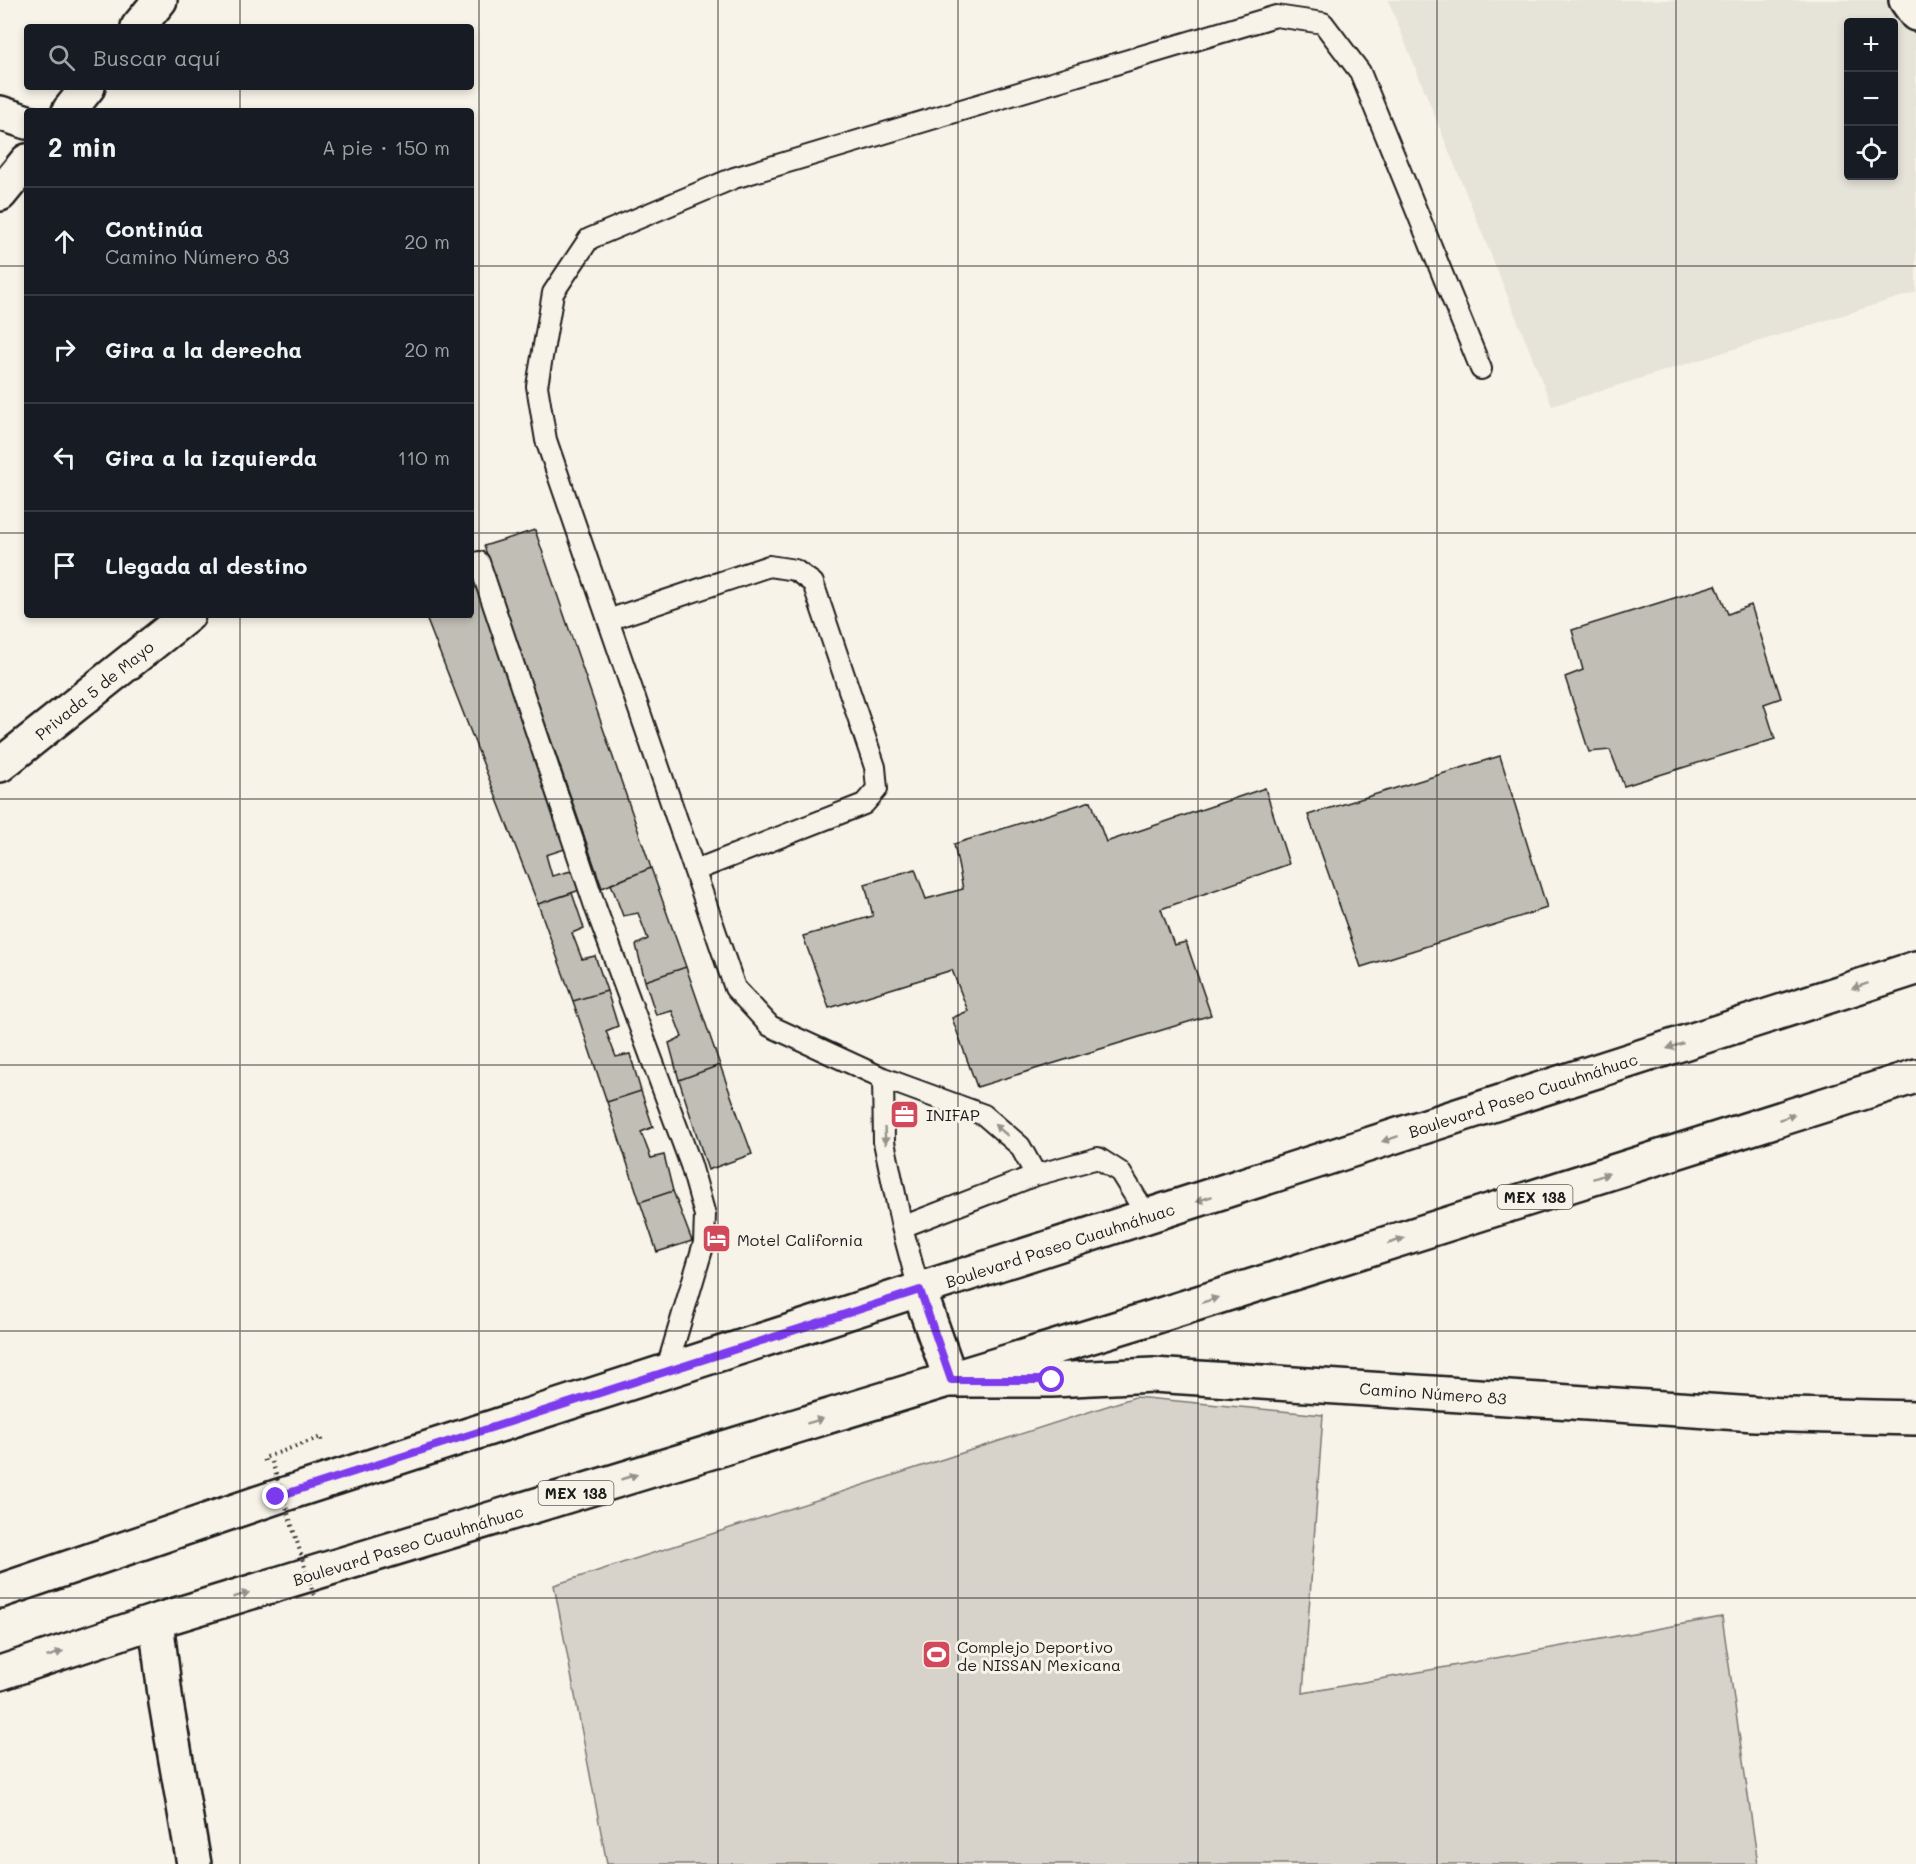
<!DOCTYPE html>
<html lang="es">
<head>
<meta charset="utf-8">
<style>
  :root { --surface:#171b24; --page:#242831; --text:#f1f3f6; --muted:#9ea1a6; --line:#363941 }
  body { margin:0; font-family:Mali,sans-serif; background:var(--page); color:var(--text) }
  .controls { position:absolute; right:18px; top:18px; display:grid; overflow:hidden; border-radius:6px; box-shadow:0 3px 9px #0003 }
  .controls button { width:54px; height:54px; display:grid; place-items:center; padding:0; border:0; border-bottom:2px solid var(--line); background:var(--surface); color:var(--text); font:30px sans-serif }
  .stop { position:absolute; width:18px; height:18px; margin:-14px; border:4px solid #7c3aed; border-radius:50%; background:#fff }
  .stop.end { background:#7c3aed; border-color:#fff; box-shadow:0 2px 6px #0008 }
  .list { margin:0; padding:0; list-style:none }
  h2 { display:flex; justify-content:space-between; align-items:center; height:78px; margin:0; padding:0 24px; font-size:26px }
  h2 small { font-size:20px; font-weight:400; color:var(--muted) }
  .list li { display:grid; grid-template-columns:39px 1fr auto; gap:18px; align-items:center; box-sizing:border-box; height:108px; padding:0 24px; border-top:2px solid var(--line) }
  .list b { display:block; font-size:22px; white-space:nowrap }
  .list p { margin:0; font-size:20px; white-space:nowrap; color:var(--muted) }
  .list em { font-size:20px; font-style:normal; color:var(--muted) }
  .icon { flex:none; width:33px; height:33px; fill:none; stroke:currentColor; stroke-width:2; stroke-linecap:round; stroke-linejoin:round }
  .map { position:relative; flex:none; width:1916px; height:1864px; overflow:hidden }
  .search { position:absolute; background:var(--surface); box-shadow:0 3px 9px #0003; left:24px; top:24px; width:450px; height:66px; display:flex; align-items:center; gap:15px; box-sizing:border-box; padding:0 21px; border-radius:6px; color:var(--muted); font-size:22px }
  .panel { position:absolute; background:var(--surface); box-shadow:0 3px 9px #0003; left:24px; top:108px; width:450px; height:510px; border-radius:6px }
  .map>svg:first-child { display:block }
  .built { fill:#e6e3d9; fill-rule:evenodd }
  .green { fill:#d7d3cb; stroke:#7a7874; stroke-width:1.5 }
  .building { fill:#c0beb5; stroke:#1c1c1c; stroke-width:1.5 }
  .lines { fill:none; stroke-linecap:round; stroke-linejoin:round }
  .lane-casing { stroke:#1c1c1c; stroke-width:24 }
  .street-casing { stroke:#1c1c1c; stroke-width:38 }
  .primary-casing { stroke:#1c1c1c; stroke-width:38 }
  .path { stroke:#1c1c1c; stroke-width:4; stroke-dasharray:1.5 4.5; stroke-linecap:butt }
  .lane { stroke:#f7f3e8; stroke-width:20 }
  .street { stroke:#f7f3e8; stroke-width:33 }
  .primary { stroke:#f7f3e8; stroke-width:33 }
  .path-bridge { stroke:#1c1c1c; stroke-width:4; stroke-dasharray:1.5 4.5; stroke-linecap:butt }
  .oneway { fill:#94928c }
  .route { stroke:#7c3aed; stroke-width:8 }
  .grid { fill:none; stroke:#1c1c1c; stroke-width:1.5; stroke-opacity:0.55 }
  .labels { text-anchor:middle; dominant-baseline:central; stroke-width:6; stroke-linejoin:round; paint-order:stroke }
  .shield { fill:#f7f3e8; stroke:#5e5c59; stroke-width:1.5 }
  .shield-label { font-size:15px; font-weight:bold; fill:#1c1c1c }
  .street-label { font-size:16px; fill:#1c1c1c; stroke:#f7f3e8 }
  .poi-label { font-size:16px; fill:#1c1c1c; stroke:#f7f3e8; text-anchor:start }
</style>
</head>
<body>
<div class="map">
<svg width="1916" height="1864" viewBox="0 0 1916 1864">
  <rect width="100%" height="100%" fill="#f7f3e8"/>
  <filter id="ink" filterUnits="userSpaceOnUse"><feTurbulence type="fractalNoise" baseFrequency=".0167" numOctaves="2"/><feDisplacementMap in="SourceGraphic" scale="12" xChannelSelector="R" yChannelSelector="G"/><feConvolveMatrix kernelMatrix="1 2 1 2 8 2 1 2 1" color-interpolation-filters="sRGB"/></filter>
  <g filter="url(#ink)">
    <!-- built -->
    <path class="built" d="M1388,0h528v292l-364,114zM1848,22h46v154h-46z"/>
    <!-- green -->
    <path class="green" d="M1135,1397l188,18 -20,278 419,-76 36,247h-1151l-53,-279z"/>
    <!-- building -->
    <path class="building" d="M535,530l116,338 -49,20 -118,-342z
      M475,583l93,265 -22,7 6,21 23,-6 8,19 -45,15 -113,-289h46v-31z
      M1716,585l12,29 23,-9 30,93 -17,6 11,35 -151,47 -14,-36 -21,2 -24,-75 18,-7 -11,-40z
      M1500,756l47,152 -186,59 -53,-152z
      M1265,788l24,76 -128,45 13,36 12,-3 25,73 -234,72 -25,-69 16,-7 -16,-41 -123,38 -26,-72 70,-20 -8,-32 50,-15 11,30 37,-10 -9,-45 137,-43 15,41z
      M651,868l35,99 -41,14 -9,-36 12,-6 -10,-26 -15,3 -12,-32z
      M572,893l12,35 -12,5 10,26 13,-3 12,35 -34,10 -35,-97z
      M686,967l34,98 -41,15 -10,-37 13,-6 -10,-26 -16,4 -11,-34z
      M607,991l11,35 -12,5 10,26 14,-3 11,37 -34,11 -34,-101z
      M720,1065l32,89 -44,16 -29,-90z
      M641,1091l12,36 -12,5 10,26 13,-3 9,36 -33,11 -33,-100z
      M673,1191l19,50 -35,11 -17,-50z"/>
    <g class="lines">
      <defs>
        <path id="lane" d="M479,562l117,347 95,256 14,50 -1,28 -38,128
          M608,620l161,-54 26,4 18,13 62,184 2,22 -13,15 -168,66
          M883,1078l1,64 18,85
          M1036,1175l-16,-29 -36,-31 -101,-37 -113,-52 -35,-38 -189,-548 -9,-54 16,-93 36,-54 145,-61 542,-162 47,7 37,49 121,297
          M919,1290l-17,-63 134,-52 62,-17 22,14 28,45"/>
        <path id="street" d="M1906,0l10,14
          M138,27l22,-27
          M69,111l19,-24
          M0,113l27,9
          M0,194l27,-33
          M0,765l188,-150
          M919,1290l32,90h101l101,-5 602,39 161,4
          M156,1621l10,82 28,161"/>
        <path id="primary" d="M0,1591l276,-94 1640,-529
          M0,1673l156,-52 998,-304 762,-241"/>
      </defs>
      <!-- lane casing -->
      <use href="#lane" class="lane-casing"/>
      <!-- street casing -->
      <use href="#street" class="street-casing"/>
      <!-- primary casing -->
      <use href="#primary" class="primary-casing"/>
      <!-- path -->
      <path class="path" d="M265,1461l-1,-3 57,-21 2,7"/>
      <!-- lane -->
      <use href="#lane" class="lane"/>
      <!-- street -->
      <use href="#street" class="street"/>
      <!-- primary -->
      <use href="#primary" class="primary"/>
      <!-- path-bridge -->
      <path class="path-bridge" d="M272,1462l43,137"/>
    </g>
    <!-- one-way arrows -->
    <defs><path id="oneway-solid" d="M-6-.8H1V-3.2L6.5 0L1 3.2V.8H-6Z" transform="scale(1.5)"/></defs>
    <g class="oneway">
      <use href="#oneway-solid" transform="translate(1860 986) rotate(162)"/>
      <use href="#oneway-solid" transform="translate(1675 1046) rotate(162)"/>
      <use href="#oneway-solid" transform="translate(1787 1117) rotate(-18)"/>
      <use href="#oneway-solid" transform="translate(1001 1130) rotate(-140)"/>
      <use href="#oneway-solid" transform="translate(885 1136) rotate(87)"/>
      <use href="#oneway-solid" transform="translate(1390 1139) rotate(162)"/>
      <use href="#oneway-solid" transform="translate(1601 1176) rotate(-18)"/>
      <use href="#oneway-solid" transform="translate(1204 1199) rotate(162)"/>
      <use href="#oneway-solid" transform="translate(1396 1241) rotate(-18)"/>
      <use href="#oneway-solid" transform="translate(1210 1300) rotate(-18)"/>
      <use href="#oneway-solid" transform="translate(815 1421) rotate(-17)"/>
      <use href="#oneway-solid" transform="translate(629 1477) rotate(-17)"/>
      <use href="#oneway-solid" transform="translate(241 1595) rotate(-17)"/>
      <use href="#oneway-solid" transform="translate(55 1654) rotate(-19)"/>
    </g>
  </g>
  <g class="lines" filter="url(#ink)">
    <!-- route -->
    <path class="route" d="M276,1497l644,-207 31,90h101"/>
  </g>
  <!-- grid -->
  <path class="grid" d="M240,0v27M479,0v1864M718,0v1864M958,0v1864M1198,0v1864M1437,0v1864M1676,0v1864M240,87v24M0,266h27M471,266h1445M0,533h27M471,533h1445M240,615v1249M0,799h1916M0,1065h1916M0,1331h1916M0,1598h1916"/>
  <!-- icons -->
  <defs>
    <symbol id="office-square" viewBox="-11 -11 22 22"><rect x="-9" y="-9" width="18" height="18" rx="4" fill="#d1495b" stroke="#f7f3e8"/><path d="M-6-3h4V-5.5h4V-3h4V5H-6ZM-1-4.5V-3h2v-1.5ZM-6 0V1H6V0Z" fill="#fff"/></symbol>
    <symbol id="hotel-square" viewBox="-11 -11 22 22"><rect x="-9" y="-9" width="18" height="18" rx="4" fill="#d1495b" stroke="#f7f3e8"/><path d="M-6-4.5h1.5V1H6V5H4.5V3h-9V5H-6ZM-4 0a1.8 1.8 0 1 1 3.6 0ZM.5 0V-2.5h3Q6-2.5 6 0Z" fill="#fff"/></symbol>
    <symbol id="stadium-square" viewBox="-11 -11 22 22"><rect x="-9" y="-9" width="18" height="18" rx="4" fill="#d1495b" stroke="#f7f3e8"/><path d="M0-5a6.5 5 0 1 0 0 10a6.5 5 0 1 0 0-10ZM-3.5-1.8h7v3.6h-7Z" fill="#fff"/></symbol>
  </defs>
  <g fill-rule="evenodd">
    <use href="#office-square" x="888" y="1098" width="33" height="33"/>
    <use href="#hotel-square" x="700" y="1222" width="33" height="33"/>
    <use href="#stadium-square" x="920" y="1638" width="33" height="33"/>
  </g>
  <g class="labels">
    <!-- shield labels -->
    <g class="shield">
      <rect x="1497.5" y="1185" width="75" height="24" rx="4.5"/>
      <rect x="538.5" y="1481" width="75" height="24" rx="4.5"/>
    </g>
    <g class="shield-label">
      <text x="1535" y="1197">MEX 138</text>
      <text x="576" y="1493">MEX 138</text>
    </g>
    <!-- street labels -->
    <g class="street-label">
      <text transform="translate(94 690) rotate(-39)">Privada 5 de Mayo</text>
      <text transform="translate(1523 1095) rotate(-18)">Boulevard Paseo Cuauhnáhuac</text>
      <text transform="translate(1060 1245) rotate(-18)">Boulevard Paseo Cuauhnáhuac</text>
      <text transform="translate(1433 1393) rotate(4)">Camino Número 83</text>
      <text transform="translate(408 1545) rotate(-17)">Boulevard Paseo Cuauhnáhuac</text>
    </g>
    <!-- poi labels -->
    <g class="poi-label">
      <text x="926" y="1114">INIFAP</text>
      <text x="737" y="1239">Motel California</text>
      <text x="957" y="1646">Complejo Deportivo<tspan x="957" dy="18">de NISSAN Mexicana</tspan></text>
    </g>
  </g>
</svg>
<div class="controls">
<button>+</button>
<button>−</button>
<button><svg class="icon" aria-label="locate" viewBox="0 0 24 24"><circle cx="12" cy="12" r="6"/><path d="M12 2v4M12 18v4M2 12h4M18 12h4"/></svg></button>
</div>
<div class="stop" style="left:1052px;top:1380px"></div>
<div class="stop end" style="left:276px;top:1497px"></div>
<div class="search"><svg class="icon" aria-label="search" viewBox="0 0 24 24"><circle cx="10" cy="10" r="6"/><path d="M15 15l6 6"/></svg>Buscar aquí</div>
<section class="panel">
<h2>2 min<small>A pie · 150 m</small></h2>
<ul class="list">
<li><svg class="icon" aria-label="ahead" viewBox="0 0 24 24"><path d="M12 20V5M6 11l6-6 6 6"/></svg><div><b>Continúa</b><p>Camino Número 83</p></div><em>20 m</em></li>
<li><svg class="icon" aria-label="right" viewBox="0 0 24 24"><path d="M7 20v-9h11M14 6l5 5-5 5"/></svg><div><b>Gira a la derecha</b></div><em>20 m</em></li>
<li><svg class="icon" aria-label="left" viewBox="0 0 24 24"><path d="M17 20v-9H6M10 6l-5 5 5 5"/></svg><div><b>Gira a la izquierda</b></div><em>110 m</em></li>
<li><svg class="icon" aria-label="arrive" viewBox="0 0 24 24"><path d="M6 21V4h12l-3 4 3 4H6"/></svg><div><b>Llegada al destino</b></div></li>
</ul>
</section>
</div>
</body>
</html>
